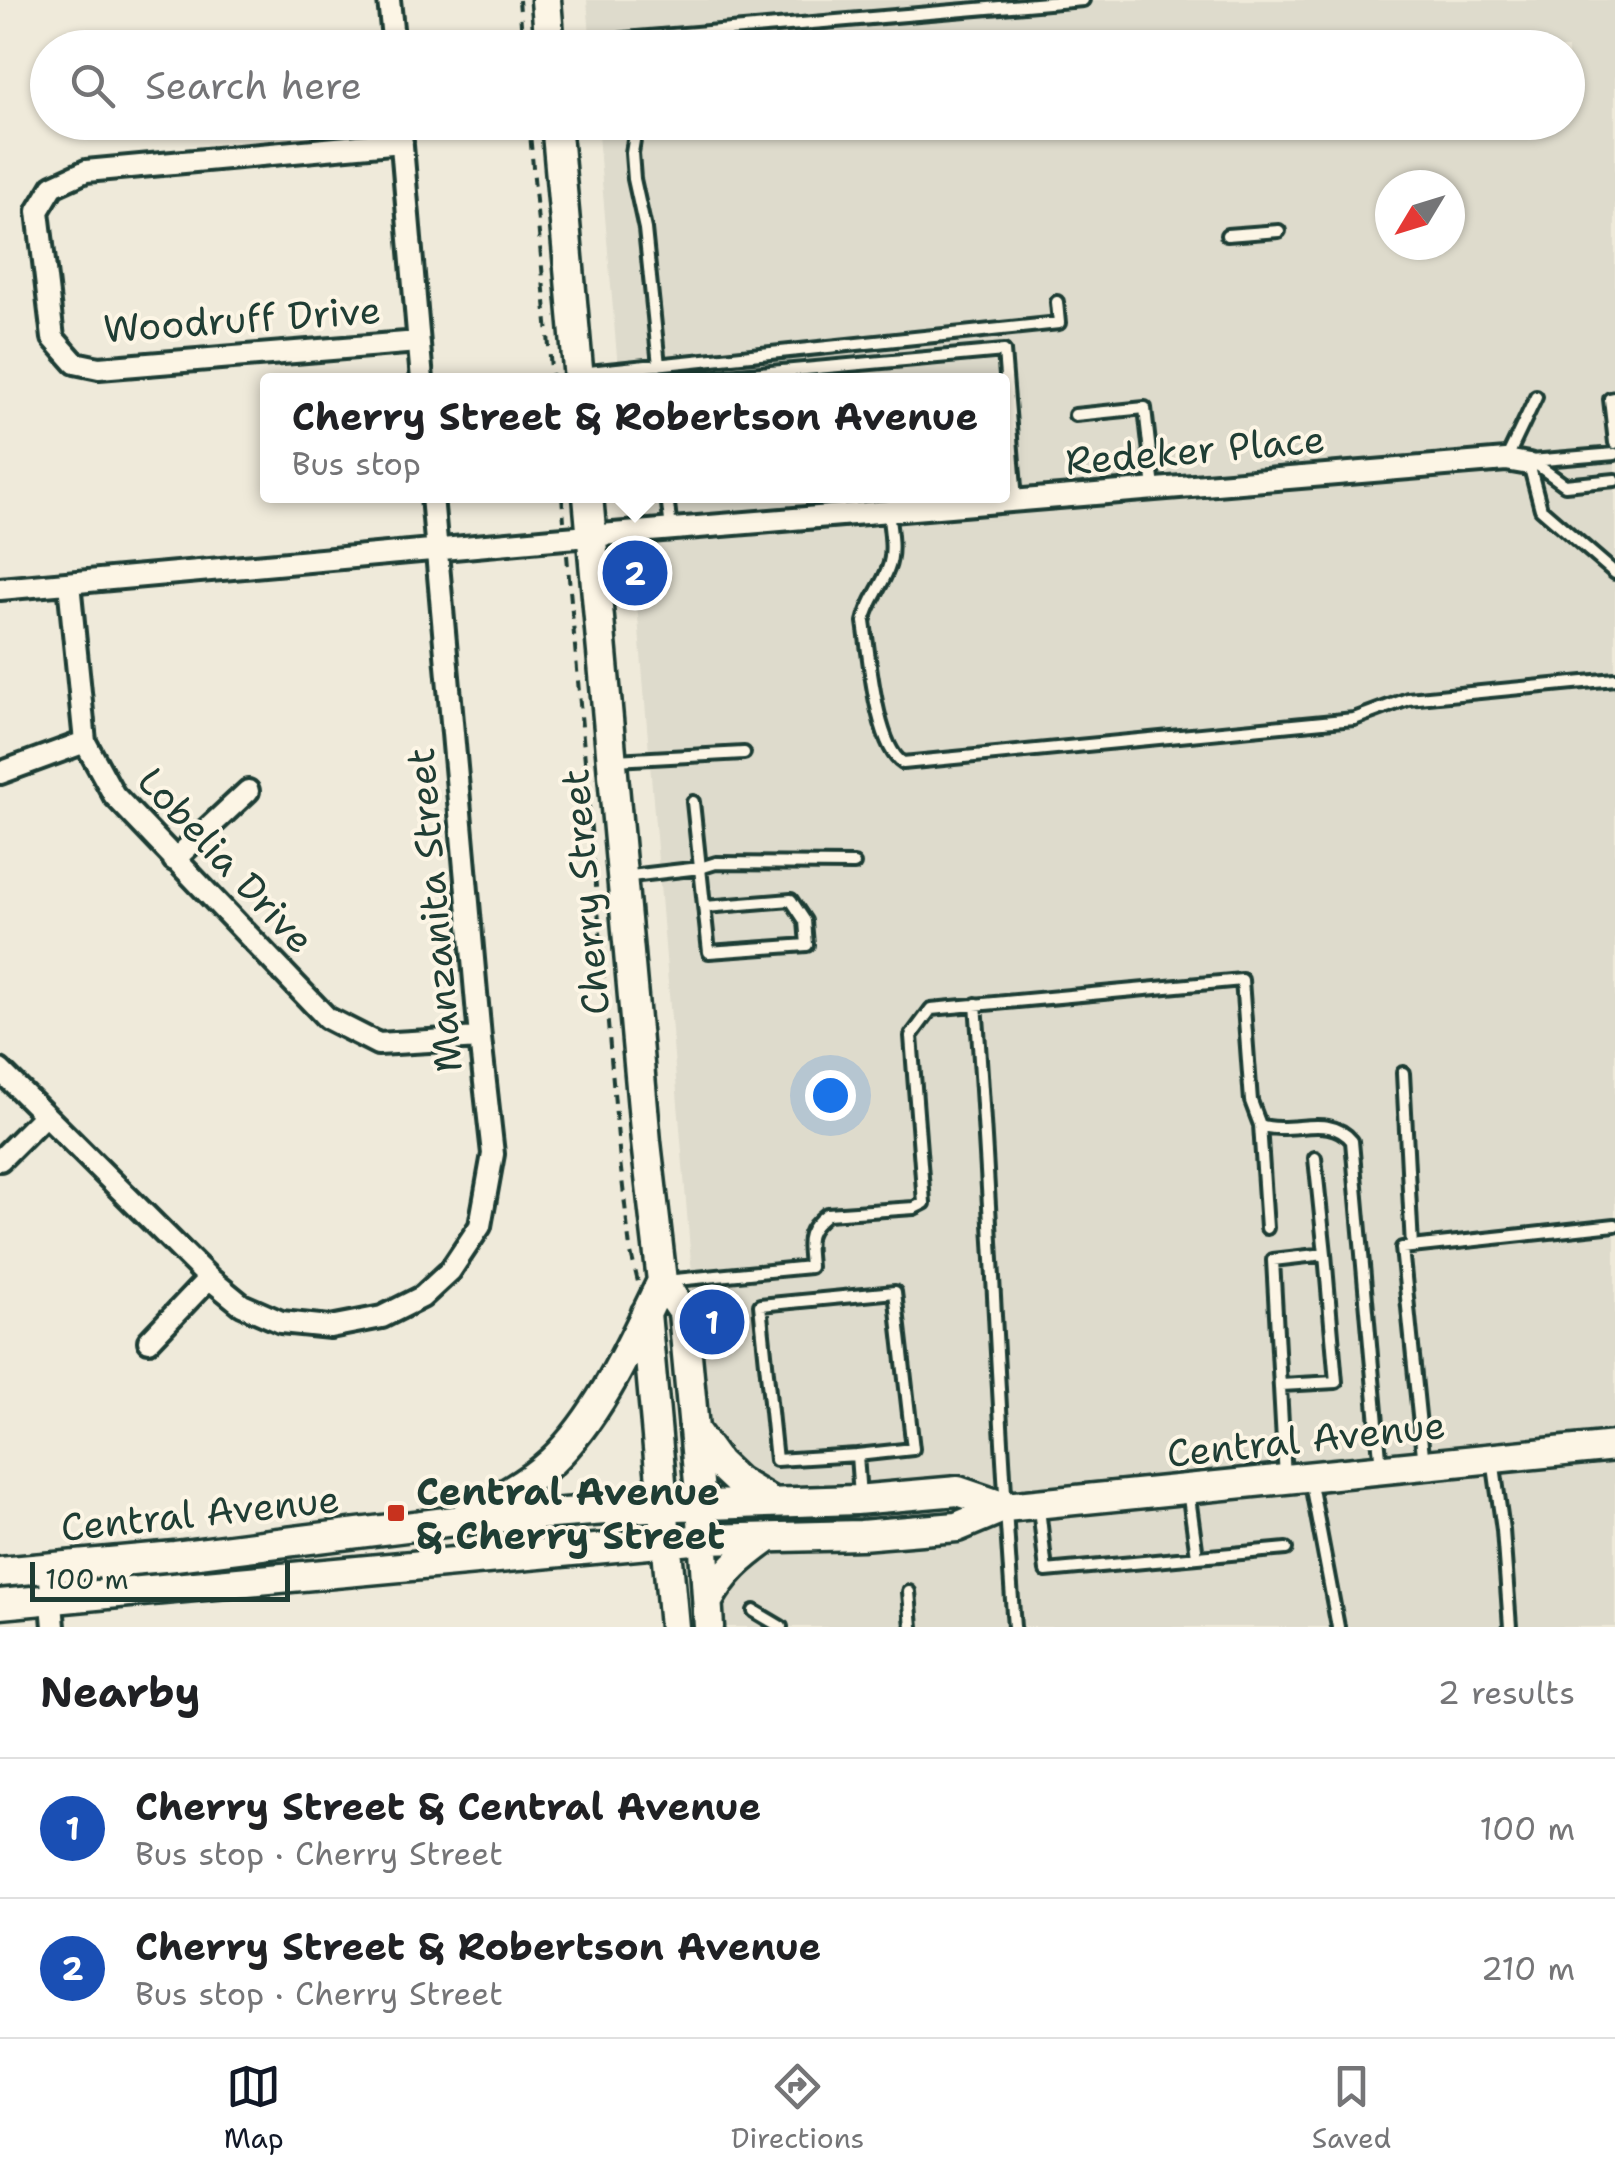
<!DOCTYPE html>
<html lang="en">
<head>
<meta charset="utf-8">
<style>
  :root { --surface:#fff; --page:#f6f6f6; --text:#202124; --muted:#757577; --line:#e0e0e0; --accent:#111827 }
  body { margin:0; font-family:"Shantell Sans",sans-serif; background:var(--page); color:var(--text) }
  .compass { position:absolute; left:1375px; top:170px; width:90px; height:90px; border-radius:50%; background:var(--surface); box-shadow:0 2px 8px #0004; rotate:232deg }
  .scale { position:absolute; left:30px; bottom:25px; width:260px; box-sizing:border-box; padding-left:10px; border:5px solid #1f3d34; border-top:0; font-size:28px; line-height:35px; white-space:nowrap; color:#1f3d34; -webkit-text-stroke:8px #fcf5e5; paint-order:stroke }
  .you { position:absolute; left:830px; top:1095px; width:35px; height:35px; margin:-25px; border:8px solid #fff; border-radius:50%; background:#1a73e8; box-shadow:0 0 0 15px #1a73e833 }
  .badge { display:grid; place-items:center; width:65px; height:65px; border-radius:50%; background:var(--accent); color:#fff; font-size:32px; font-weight:700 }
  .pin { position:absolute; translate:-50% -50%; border:5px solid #fff; box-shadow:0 2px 10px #0006 }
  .popup { position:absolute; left:260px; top:373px; width:750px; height:130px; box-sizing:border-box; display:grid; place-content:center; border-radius:10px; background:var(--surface); filter:drop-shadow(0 2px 8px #0005); font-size:32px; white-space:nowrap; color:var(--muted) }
  .popup b { font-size:38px; color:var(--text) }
  .popup::after { content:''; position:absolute; left:50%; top:100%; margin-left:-20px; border:20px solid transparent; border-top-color:var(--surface) }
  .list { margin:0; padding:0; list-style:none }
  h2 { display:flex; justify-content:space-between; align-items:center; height:130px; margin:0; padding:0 40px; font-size:42px }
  h2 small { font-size:32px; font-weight:400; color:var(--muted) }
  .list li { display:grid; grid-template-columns:65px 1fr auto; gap:30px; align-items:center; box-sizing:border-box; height:140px; padding:0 40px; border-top:2px solid var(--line) }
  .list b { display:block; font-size:38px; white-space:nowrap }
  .list p { margin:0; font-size:32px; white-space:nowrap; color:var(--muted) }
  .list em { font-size:32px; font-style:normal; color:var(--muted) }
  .icon { flex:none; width:55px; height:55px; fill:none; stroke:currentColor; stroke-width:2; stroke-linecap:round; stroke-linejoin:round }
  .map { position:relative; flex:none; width:1615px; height:1627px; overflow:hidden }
  .search { position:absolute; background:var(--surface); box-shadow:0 2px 8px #0004; left:30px; right:30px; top:30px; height:110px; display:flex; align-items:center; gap:25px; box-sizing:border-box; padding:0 35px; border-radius:55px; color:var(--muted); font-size:38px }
  .sheet { height:410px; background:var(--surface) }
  nav { display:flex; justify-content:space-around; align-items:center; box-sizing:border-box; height:140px; border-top:2px solid var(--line); background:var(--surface); font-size:28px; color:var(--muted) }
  nav a { display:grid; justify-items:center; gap:5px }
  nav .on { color:var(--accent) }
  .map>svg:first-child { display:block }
  .built { fill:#dedbcc; fill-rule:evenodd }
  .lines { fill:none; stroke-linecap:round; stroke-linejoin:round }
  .lane-casing { stroke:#1f3d34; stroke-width:18 }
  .street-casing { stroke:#1f3d34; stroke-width:28 }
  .secondary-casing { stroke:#1f3d34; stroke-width:35 }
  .path { stroke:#1f3d34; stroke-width:4; stroke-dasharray:10 8; stroke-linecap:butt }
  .lane { stroke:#fcf5e5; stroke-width:10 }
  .street { stroke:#fcf5e5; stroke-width:20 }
  .secondary { stroke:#fcf5e5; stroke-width:28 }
  .poi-dot { fill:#c8321e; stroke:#fcf5e5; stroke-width:4 }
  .labels { text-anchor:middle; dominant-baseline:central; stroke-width:8; stroke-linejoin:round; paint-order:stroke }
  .street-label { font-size:38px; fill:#1f3d34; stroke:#fcf5e5 }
  .poi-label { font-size:38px; font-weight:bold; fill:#1f3d34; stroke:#fcf5e5; text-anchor:start }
</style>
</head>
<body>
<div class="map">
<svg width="1615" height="1627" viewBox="0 0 1615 1627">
  <rect width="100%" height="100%" fill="#efeada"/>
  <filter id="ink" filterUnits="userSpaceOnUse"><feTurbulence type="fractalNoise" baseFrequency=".01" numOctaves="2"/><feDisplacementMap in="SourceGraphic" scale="20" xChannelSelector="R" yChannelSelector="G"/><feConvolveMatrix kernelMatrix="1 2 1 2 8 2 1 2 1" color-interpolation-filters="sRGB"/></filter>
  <g filter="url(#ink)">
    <!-- built -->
    <path class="built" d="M587,0h1028v1627h-894l-93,-1131h374v-116h-383l-22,-257 971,-1v-74h-977zM1390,185h60v60h-60z"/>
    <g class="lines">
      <defs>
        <path id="lane" d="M625,39l458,-39
          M570,48l55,-9 1,9
          M637,122l-5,31 2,26 11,50 14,136
          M1227,235l52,-4
          M579,373l480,-50 -2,-21
          M683,380l321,-29 12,149
          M1615,398l-5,1 5,44
          M1075,415l70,-7 9,81
          M1615,454l-84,7 -2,3 12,45 74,64
          M1506,460l30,-63
          M1532,461l33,24 50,-5
          M667,496l4,33
          M888,511c2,18 7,41 0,58 -7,19 -20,33 -24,53 5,32 12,125 39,141l451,-44 54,-20 207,-20
          M615,760l129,-7
          M622,877l78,-9 -7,-66
          M705,907l86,-7 14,21 2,24 -98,7 -9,-84 16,-5 138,1
          M976,1004c16,207 22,415 38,623
          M1403,1073l9,174
          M1260,1125l7,103
          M1315,1158l10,96
          M665,1281l145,-14c-2,-27 -6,-35 17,-53l87,-6 10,-5 -13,-167 20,-27 311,-29 9,121 9,24c31,11 69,-13 92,16l29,328
          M1281,1385l55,-3 -11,-128 -52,6 12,218
          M857,1455l56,-6 -18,-157 -135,13 16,155 81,-5 3,42
          M1493,1459l10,71 7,97
          M1424,1465l-22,-217 213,-23
          M1310,1478l28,149
          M1188,1490l9,66
          M1039,1508l7,63 240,-22
          M909,1592l3,35
          M754,1611l27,16"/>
        <path id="street" d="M389,0l5,48
          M400,122l22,258
          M402,142l-316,29 -33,15 -15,25 15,127 22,25 24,5 319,-26
          M69,583l16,159 29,53 213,223 51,26 102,-6
          M0,589l553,-50 953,-79 23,4
          M0,773l85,-31
          M174,860l74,-69
          M0,1070l209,208 33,27 39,17 49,5 52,-10 40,-20 28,-26 30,-45 13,-72 -13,-116 -48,-542
          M0,1160l45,-45
          M149,1341l60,-63
          M49,1567l5,60"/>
        <path id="secondary" d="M546,0l4,48
          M556,122l23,258
          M588,496l58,646 16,139 21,31 18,192 8,123
          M646,1313l28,314
          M694,1430l24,33 19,18 35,21
          M466,1515c30,-15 61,-31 86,-54 49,-47 80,-119 110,-180
          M0,1572l175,-16 279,-35 193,-14 209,-7 102,-9 47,16
          M708,1601c17,-30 32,-43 60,-63
          M0,1604l703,-65 158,-4 96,-8 48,-20 610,-61"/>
      </defs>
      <!-- lane casing -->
      <use href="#lane" class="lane-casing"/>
      <!-- street casing -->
      <use href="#street" class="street-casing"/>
      <!-- secondary casing -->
      <use href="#secondary" class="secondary-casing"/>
      <!-- path -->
      <path class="path" d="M519,0l4,48
        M529,122l23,258
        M562,496l2,25
        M567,555l53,606 10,88 8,33"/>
      <!-- lane -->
      <use href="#lane" class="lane"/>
      <!-- street -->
      <use href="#street" class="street"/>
      <!-- secondary -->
      <use href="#secondary" class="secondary"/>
    </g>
  </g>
  <!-- markers -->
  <rect class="poi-dot" x="386" y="1503" width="20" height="20" rx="5"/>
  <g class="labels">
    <!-- street labels -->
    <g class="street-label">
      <text transform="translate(242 319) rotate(-4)">Woodruff Drive</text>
      <text transform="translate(1195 450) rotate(-5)">Redeker Place</text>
      <text transform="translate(226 860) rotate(47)">Lobelia Drive</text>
      <text transform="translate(585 892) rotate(-95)">Cherry Street</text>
      <text transform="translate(434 910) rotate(-95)">Manzanita Street</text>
      <text transform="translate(1306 1439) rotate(-6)">Central Avenue</text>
      <text transform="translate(200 1513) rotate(-6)">Central Avenue</text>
    </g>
    <!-- poi labels -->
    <g class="poi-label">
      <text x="416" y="1491">Central Avenue<tspan x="416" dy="44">&amp; Cherry Street</tspan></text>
    </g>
  </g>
</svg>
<svg class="compass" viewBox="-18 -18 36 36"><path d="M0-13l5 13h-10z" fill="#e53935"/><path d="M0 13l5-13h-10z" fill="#757577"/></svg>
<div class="scale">100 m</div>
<div class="you"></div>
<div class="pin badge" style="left:712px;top:1322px;background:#1a4fb4">1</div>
<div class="pin badge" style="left:635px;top:573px;background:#1a4fb4">2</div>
<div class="popup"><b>Cherry Street &amp; Robertson Avenue</b>Bus stop</div>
<div class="search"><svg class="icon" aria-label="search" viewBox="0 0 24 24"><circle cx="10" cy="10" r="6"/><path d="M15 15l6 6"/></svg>Search here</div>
</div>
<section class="sheet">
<h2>Nearby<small>2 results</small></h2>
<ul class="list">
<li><span class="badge" style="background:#1a4fb4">1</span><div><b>Cherry Street &amp; Central Avenue</b><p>Bus stop · Cherry Street</p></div><em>100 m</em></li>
<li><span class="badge" style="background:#1a4fb4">2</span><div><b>Cherry Street &amp; Robertson Avenue</b><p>Bus stop · Cherry Street</p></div><em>210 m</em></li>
</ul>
</section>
<nav>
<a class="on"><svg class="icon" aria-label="map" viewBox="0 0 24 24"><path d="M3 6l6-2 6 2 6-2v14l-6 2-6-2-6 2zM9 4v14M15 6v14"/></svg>Map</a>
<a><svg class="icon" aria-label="directions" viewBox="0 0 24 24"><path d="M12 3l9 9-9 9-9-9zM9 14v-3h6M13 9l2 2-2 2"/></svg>Directions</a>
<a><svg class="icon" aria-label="saved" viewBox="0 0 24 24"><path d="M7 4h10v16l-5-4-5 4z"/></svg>Saved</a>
</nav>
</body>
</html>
